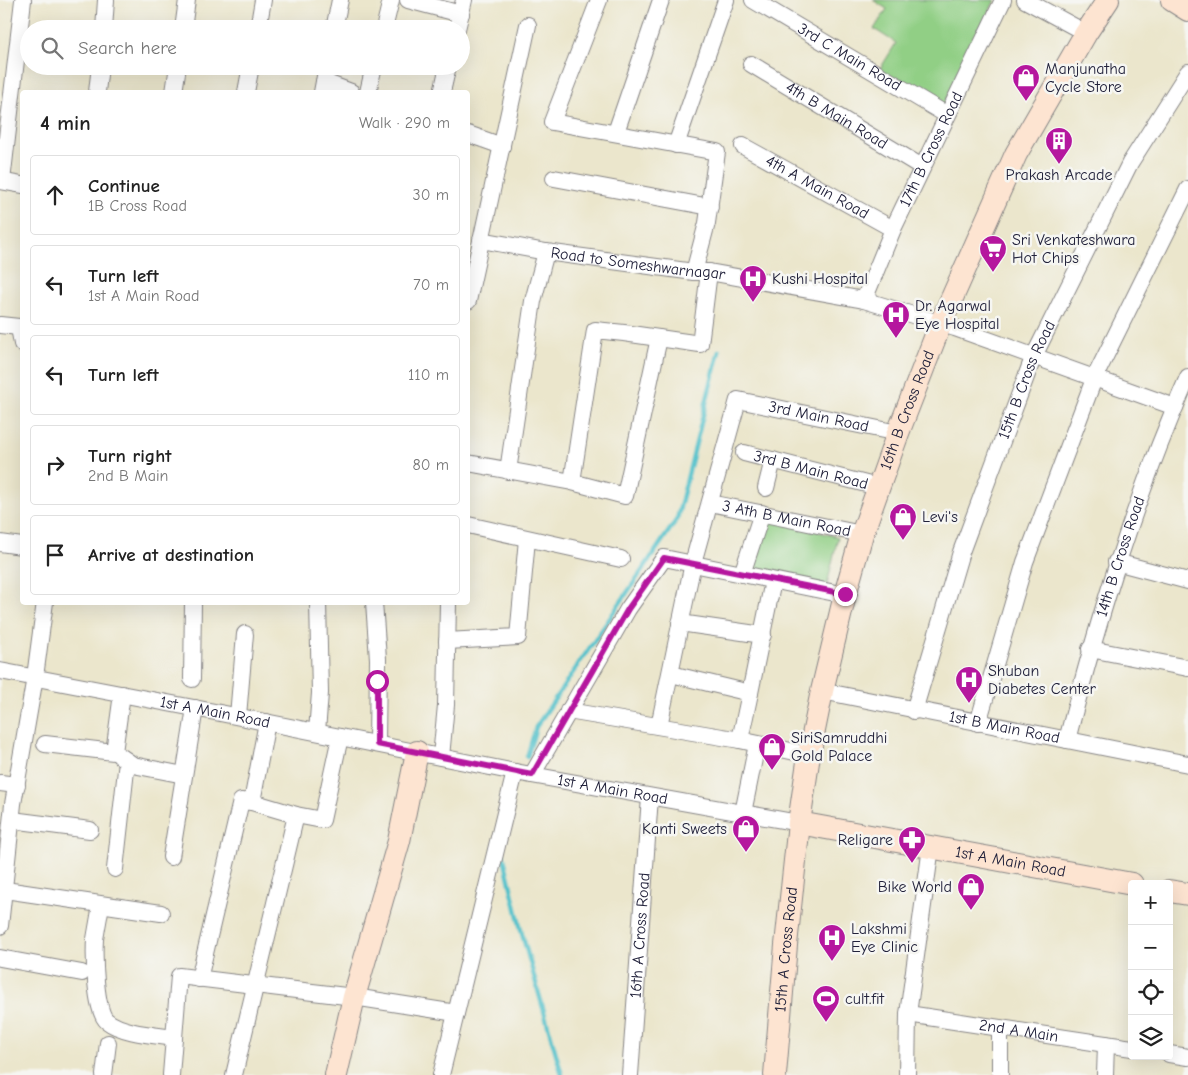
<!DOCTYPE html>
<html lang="en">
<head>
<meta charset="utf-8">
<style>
  :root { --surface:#fff; --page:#f6f6f6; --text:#222; --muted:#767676; --line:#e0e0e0 }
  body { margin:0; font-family:"Comic Neue",sans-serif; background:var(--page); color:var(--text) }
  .controls { position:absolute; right:15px; bottom:15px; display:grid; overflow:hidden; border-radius:5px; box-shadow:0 5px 20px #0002 }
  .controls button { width:45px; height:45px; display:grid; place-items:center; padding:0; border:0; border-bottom:1px solid var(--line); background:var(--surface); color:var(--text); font:25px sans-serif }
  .stop { position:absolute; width:15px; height:15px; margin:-11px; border:4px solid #b5179e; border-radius:50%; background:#fff }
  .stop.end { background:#b5179e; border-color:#fff; box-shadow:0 1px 5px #0008 }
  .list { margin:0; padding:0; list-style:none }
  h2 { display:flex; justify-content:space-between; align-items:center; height:65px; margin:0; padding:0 20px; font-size:21px }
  h2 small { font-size:16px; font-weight:400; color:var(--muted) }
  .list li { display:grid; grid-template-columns:32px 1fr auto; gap:15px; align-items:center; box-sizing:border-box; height:80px; margin:0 10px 10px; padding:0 10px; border:1px solid var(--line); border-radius:5px }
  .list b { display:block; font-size:19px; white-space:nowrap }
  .list p { margin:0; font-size:16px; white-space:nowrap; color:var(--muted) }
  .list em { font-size:16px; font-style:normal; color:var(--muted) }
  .icon { flex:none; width:28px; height:28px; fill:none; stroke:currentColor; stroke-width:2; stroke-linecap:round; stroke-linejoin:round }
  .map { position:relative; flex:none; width:1188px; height:1075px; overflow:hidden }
  .search { position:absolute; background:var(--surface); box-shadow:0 5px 20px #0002; left:20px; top:20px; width:450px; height:55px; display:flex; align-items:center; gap:12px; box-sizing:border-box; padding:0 18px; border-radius:28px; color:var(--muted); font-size:19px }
  .panel { position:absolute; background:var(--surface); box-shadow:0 5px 20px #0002; left:20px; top:90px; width:450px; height:515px; border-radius:5px }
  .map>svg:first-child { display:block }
  .green { fill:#91cf85; stroke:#5a7860 }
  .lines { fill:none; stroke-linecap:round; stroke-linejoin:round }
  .stream { stroke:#53c1ca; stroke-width:4.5 }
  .street-casing { stroke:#868484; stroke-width:18 }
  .secondary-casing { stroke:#868484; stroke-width:24 }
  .street { stroke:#fff; stroke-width:16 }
  .secondary { stroke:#fde4d1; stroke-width:22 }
  .route { stroke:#b5179e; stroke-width:6 }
  .labels { text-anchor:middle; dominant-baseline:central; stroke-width:5; stroke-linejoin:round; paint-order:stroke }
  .street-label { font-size:16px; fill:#22223b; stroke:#f6f6f2 }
  .poi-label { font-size:16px; fill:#22223b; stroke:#f6f6f2; text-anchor:start }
</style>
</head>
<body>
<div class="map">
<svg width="1188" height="1075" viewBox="0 0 1188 1075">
  <rect width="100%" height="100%" fill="#f6f6f2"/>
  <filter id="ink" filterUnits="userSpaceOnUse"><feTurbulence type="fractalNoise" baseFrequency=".02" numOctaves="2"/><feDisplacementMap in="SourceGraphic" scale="10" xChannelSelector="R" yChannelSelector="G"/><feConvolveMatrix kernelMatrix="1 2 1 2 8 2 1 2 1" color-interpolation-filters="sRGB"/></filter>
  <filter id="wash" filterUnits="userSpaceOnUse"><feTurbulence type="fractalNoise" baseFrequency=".0096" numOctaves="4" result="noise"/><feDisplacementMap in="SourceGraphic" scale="20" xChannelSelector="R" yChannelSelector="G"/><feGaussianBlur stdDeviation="1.12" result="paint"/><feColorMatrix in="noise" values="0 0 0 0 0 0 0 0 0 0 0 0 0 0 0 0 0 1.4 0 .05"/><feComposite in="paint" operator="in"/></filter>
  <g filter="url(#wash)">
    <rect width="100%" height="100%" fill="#ebe6cc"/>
    <!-- green -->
    <path class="green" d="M873,0h122l-54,109 -61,-40 16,-26 -22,-14 13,-20z
      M766,518l72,19 -11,48 -77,-15z"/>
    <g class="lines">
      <!-- stream -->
      <path class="stream" d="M527,757l9,-30 141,-208 42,-168
        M502,850l20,84 40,141"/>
    </g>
  </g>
  <g filter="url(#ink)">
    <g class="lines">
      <defs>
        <g id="street">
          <path d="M408,0l53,14"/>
          <path d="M599,0l-47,122 165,30 -10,71 -13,49"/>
          <path id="s1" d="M753,0l194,115"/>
          <path d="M1025,0l61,33"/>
          <path d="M104,29l2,-29"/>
          <path d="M183,29l4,-29"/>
          <path d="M258,29l5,-29"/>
          <path d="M334,29l6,-29"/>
          <path d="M384,29l7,-29"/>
          <path d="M457,29l7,-29"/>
          <path id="s2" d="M751,64l171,103"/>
          <path d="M324,82l27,10"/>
          <path d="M97,92l3,-26"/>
          <path d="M174,92l4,-26"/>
          <path d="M246,92l5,-26"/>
          <path d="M322,92l5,-26"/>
          <path d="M368,92l6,-26"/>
          <path d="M442,92l6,-26"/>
          <path d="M616,132l45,-132"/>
          <path d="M468,134l34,12"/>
          <path d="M676,145l50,-145"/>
          <path id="s3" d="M743,146l150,83"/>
          <path d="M554,178l156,29"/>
          <path d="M0,181l22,4"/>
          <path d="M2,181l21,-181"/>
          <path id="s4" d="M481,240l65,12 148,20h15l155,28 91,28 220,79"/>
          <path id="s5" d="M864,300l29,-71 110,-229"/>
          <path d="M468,301l60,-276"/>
          <path d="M0,325l19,2"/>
          <path d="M22,327h-3l3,17"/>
          <path id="s6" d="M744,453l134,34"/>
          <path d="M468,463l104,19 23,-152 29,3 76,11 9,-72"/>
          <path d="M508,471l25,-170 13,-49"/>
          <path d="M572,482l53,14 34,-158"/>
          <path d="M766,488l7,-28"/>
          <path id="s7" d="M710,503l152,31"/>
          <path d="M468,525l153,34"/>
          <path d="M0,543l22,3"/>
          <path d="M1116,562l72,19"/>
          <path d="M742,574l20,-61"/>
          <path d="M374,602l4,57 -1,85"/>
          <path d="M680,623l83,12"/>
          <path d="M447,641l71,-4 9,-98"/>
          <path d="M1090,649l98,19"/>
          <path id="s8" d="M0,671l220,42 295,59 284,51"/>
          <path d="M671,674l79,19 -10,47"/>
          <path d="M192,679l1,-77"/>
          <path id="s9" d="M822,691l366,73"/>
          <path d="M750,693l23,-112"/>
          <path d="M568,711l172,29 69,15"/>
          <path id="s10" d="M914,711l47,-159 72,-194 97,-195 58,-91"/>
          <path d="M238,716l7,-82"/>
          <path d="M978,723l47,-161 69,-183 94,-190"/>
          <path id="s11" d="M659,726l34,-163 45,-163 160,33"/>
          <path d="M317,732l3,-39 -2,-91"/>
          <path id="s12" d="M1067,740c32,-124 69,-246 121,-363"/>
          <path d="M45,744l69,8 8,-58"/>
          <path d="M120,756l13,9 51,10"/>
          <path d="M441,757l5,-52 2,-103"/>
          <path d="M532,775l96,-166 36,-51 181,37"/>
          <path d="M0,783l17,2"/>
          <path d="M252,802l44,13 26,5 18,-83"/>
          <path d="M743,813l14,-69"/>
          <path d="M12,820l78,10"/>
          <path d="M171,857l24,-149"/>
          <path d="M115,869l12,-108"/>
          <path d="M5,890l156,23"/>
          <path d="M101,905c-2,11 -4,23 -6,34 -1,16 0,73 12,82 15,12 48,14 67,17"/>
          <path d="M0,926l13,-122 22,-127 10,-75"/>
          <path d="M0,958l82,15"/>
          <path d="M199,979l42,-178 11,1 15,-80"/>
          <path id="s13" d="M908,1014l224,34"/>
          <path d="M1169,1054l19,3"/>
          <path d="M104,1075l4,-32"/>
          <path d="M171,1075l8,-99 175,21 102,16"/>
          <path d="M234,1075l62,-260"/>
          <path d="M441,1075l74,-303"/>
          <path id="s14" d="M630,1075l20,-278"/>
          <path d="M907,1075l1,-61 23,-167"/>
          <path d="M1000,1075v-47"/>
          <path d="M1105,1075l1,-31"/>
        </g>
        <g id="secondary">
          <path d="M1172,0l16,10"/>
          <path id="s15" d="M799,823l333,61"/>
          <path d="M1169,891l19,3"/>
          <path d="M336,1075l18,-78 45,-156 18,-89"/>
          <path id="s16" d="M775,1075l11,-130 13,-122 10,-68 13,-64 23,-96 17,-61 36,-101 42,-108 76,-171 70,-121 22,-33"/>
        </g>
      </defs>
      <!-- street casing -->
      <use href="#street" class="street-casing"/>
      <!-- secondary casing -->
      <use href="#secondary" class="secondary-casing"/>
      <!-- street -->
      <use href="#street" class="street"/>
      <!-- secondary -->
      <use href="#secondary" class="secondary"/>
    </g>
  </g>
  <g class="lines" filter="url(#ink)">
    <!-- route -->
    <path class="route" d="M377,681v63l155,31 96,-166 36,-51 181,36"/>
  </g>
  <!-- icons -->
  <defs>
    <symbol id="shop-pin" viewBox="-11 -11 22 30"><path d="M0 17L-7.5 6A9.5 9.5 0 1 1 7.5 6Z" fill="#b5179e" stroke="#f6f6f2"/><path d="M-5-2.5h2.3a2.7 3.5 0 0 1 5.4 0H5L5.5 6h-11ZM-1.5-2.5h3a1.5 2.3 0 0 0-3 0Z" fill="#fff"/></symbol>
    <symbol id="building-pin" viewBox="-11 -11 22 30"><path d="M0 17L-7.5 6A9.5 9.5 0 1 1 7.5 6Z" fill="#b5179e" stroke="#f6f6f2"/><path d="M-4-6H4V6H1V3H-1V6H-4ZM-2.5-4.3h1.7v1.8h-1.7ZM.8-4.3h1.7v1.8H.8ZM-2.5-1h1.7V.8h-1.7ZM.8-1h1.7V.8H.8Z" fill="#fff"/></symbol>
    <symbol id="supermarket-pin" viewBox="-11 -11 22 30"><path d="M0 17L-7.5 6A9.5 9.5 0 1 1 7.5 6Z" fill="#b5179e" stroke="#f6f6f2"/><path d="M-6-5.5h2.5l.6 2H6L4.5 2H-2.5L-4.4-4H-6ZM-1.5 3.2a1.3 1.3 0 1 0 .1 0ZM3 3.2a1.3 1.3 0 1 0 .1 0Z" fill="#fff"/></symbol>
    <symbol id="hospital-pin" viewBox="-11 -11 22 30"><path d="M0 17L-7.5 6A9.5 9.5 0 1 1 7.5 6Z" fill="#b5179e" stroke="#f6f6f2"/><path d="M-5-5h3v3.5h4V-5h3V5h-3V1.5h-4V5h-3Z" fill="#fff"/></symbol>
    <symbol id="pharmacy-pin" viewBox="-11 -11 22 30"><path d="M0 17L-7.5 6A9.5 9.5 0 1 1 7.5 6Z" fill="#b5179e" stroke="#f6f6f2"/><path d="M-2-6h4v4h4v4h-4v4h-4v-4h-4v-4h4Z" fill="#fff"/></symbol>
    <symbol id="stadium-pin" viewBox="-11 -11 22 30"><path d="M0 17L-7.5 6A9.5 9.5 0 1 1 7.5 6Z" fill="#b5179e" stroke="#f6f6f2"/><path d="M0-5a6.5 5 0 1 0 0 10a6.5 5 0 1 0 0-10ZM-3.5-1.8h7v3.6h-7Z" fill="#fff"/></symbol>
  </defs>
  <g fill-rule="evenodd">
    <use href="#shop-pin" x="1010" y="62" width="32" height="43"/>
    <use href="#building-pin" x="1043" y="125" width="32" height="43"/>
    <use href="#supermarket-pin" x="977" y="233" width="32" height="43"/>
    <use href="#hospital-pin" x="737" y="263" width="32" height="43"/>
    <use href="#hospital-pin" x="880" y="299" width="32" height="43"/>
    <use href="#shop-pin" x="887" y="501" width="32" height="43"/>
    <use href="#hospital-pin" x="953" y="664" width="32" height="43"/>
    <use href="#shop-pin" x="756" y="731" width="32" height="43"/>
    <use href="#shop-pin" x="730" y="813" width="32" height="43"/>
    <use href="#pharmacy-pin" x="896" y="824" width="32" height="43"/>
    <use href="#shop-pin" x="955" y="871" width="32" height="43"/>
    <use href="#hospital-pin" x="816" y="922" width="32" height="43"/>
    <use href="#stadium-pin" x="810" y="983" width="32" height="43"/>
  </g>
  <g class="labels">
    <!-- street labels -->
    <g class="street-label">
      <text stroke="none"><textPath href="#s1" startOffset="112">3rd C Main Road</textPath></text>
      <text stroke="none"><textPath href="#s2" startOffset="100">4th B Main Road</textPath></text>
      <text stroke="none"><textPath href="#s5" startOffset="165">17th B Cross Road</textPath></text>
      <text stroke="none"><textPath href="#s3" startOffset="85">4th A Main Road</textPath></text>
      <text stroke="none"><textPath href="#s4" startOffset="159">Road to Someshwarnagar</textPath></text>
      <text stroke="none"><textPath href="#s10" startOffset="350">15th B Cross Road</textPath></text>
      <text stroke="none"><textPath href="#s16" startOffset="681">16th B Cross Road</textPath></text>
      <text stroke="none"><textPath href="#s11" startOffset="418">3rd Main Road</textPath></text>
      <text stroke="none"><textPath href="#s6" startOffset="69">3rd B Main Road</textPath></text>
      <text stroke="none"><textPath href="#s7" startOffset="78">3 Ath B Main Road</textPath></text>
      <text stroke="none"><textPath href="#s12" startOffset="191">14th B Cross Road</textPath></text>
      <text stroke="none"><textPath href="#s8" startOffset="219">1st A Main Road</textPath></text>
      <text stroke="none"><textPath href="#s9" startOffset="186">1st B Main Road</textPath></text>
      <text stroke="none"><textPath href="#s8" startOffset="624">1st A Main Road</textPath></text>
      <text stroke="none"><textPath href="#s15" startOffset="215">1st A Main Road</textPath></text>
      <text stroke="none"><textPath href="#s14" startOffset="140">16th A Cross Road</textPath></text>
      <text stroke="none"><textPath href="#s16" startOffset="126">15th A Cross Road</textPath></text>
      <text stroke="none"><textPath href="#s13" startOffset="112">2nd A Main</textPath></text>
    </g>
    <!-- poi labels -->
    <g class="poi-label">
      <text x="1045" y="69">Manjunatha<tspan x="1045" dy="18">Cycle Store</tspan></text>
      <text x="1059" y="175" text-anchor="middle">Prakash Arcade</text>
      <text x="1012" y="240">Sri Venkateshwara<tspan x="1012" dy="18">Hot Chips</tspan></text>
      <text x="772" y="279">Kushi Hospital</text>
      <text x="915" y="306">Dr. Agarwal<tspan x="915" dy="18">Eye Hospital</tspan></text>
      <text x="922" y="517">Levi's</text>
      <text x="988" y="671">Shuban<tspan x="988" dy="18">Diabetes Center</tspan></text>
      <text x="791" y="738">SiriSamruddhi<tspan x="791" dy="18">Gold Palace</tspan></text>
      <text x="727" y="829" text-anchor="end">Kanti Sweets</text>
      <text x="893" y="840" text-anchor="end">Religare</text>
      <text x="952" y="887" text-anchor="end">Bike World</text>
      <text x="851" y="929">Lakshmi<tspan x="851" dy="18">Eye Clinic</tspan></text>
      <text x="845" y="999">cult.fit</text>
    </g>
  </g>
</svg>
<div class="controls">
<button>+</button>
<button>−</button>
<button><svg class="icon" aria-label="locate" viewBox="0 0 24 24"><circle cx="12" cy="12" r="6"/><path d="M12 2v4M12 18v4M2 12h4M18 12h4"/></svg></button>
<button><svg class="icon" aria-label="layers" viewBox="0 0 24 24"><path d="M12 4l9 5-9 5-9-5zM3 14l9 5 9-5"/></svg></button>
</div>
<div class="stop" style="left:377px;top:681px"></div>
<div class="stop end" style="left:845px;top:594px"></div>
<div class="search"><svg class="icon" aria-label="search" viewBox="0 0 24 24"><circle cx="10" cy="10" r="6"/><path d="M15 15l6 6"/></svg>Search here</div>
<section class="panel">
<h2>4 min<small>Walk · 290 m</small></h2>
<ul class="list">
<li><svg class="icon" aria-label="ahead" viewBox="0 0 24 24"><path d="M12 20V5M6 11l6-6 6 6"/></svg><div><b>Continue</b><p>1B Cross Road</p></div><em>30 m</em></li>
<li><svg class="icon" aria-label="left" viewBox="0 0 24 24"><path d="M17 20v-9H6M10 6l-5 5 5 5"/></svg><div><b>Turn left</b><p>1st A Main Road</p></div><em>70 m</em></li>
<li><svg class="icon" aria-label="left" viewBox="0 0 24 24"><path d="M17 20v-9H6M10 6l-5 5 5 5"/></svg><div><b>Turn left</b></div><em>110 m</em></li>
<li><svg class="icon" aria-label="right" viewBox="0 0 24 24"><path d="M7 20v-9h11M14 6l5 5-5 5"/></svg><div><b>Turn right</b><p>2nd B Main</p></div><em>80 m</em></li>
<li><svg class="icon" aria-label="arrive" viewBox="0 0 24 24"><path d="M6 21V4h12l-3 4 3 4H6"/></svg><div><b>Arrive at destination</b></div></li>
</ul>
</section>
</div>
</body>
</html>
